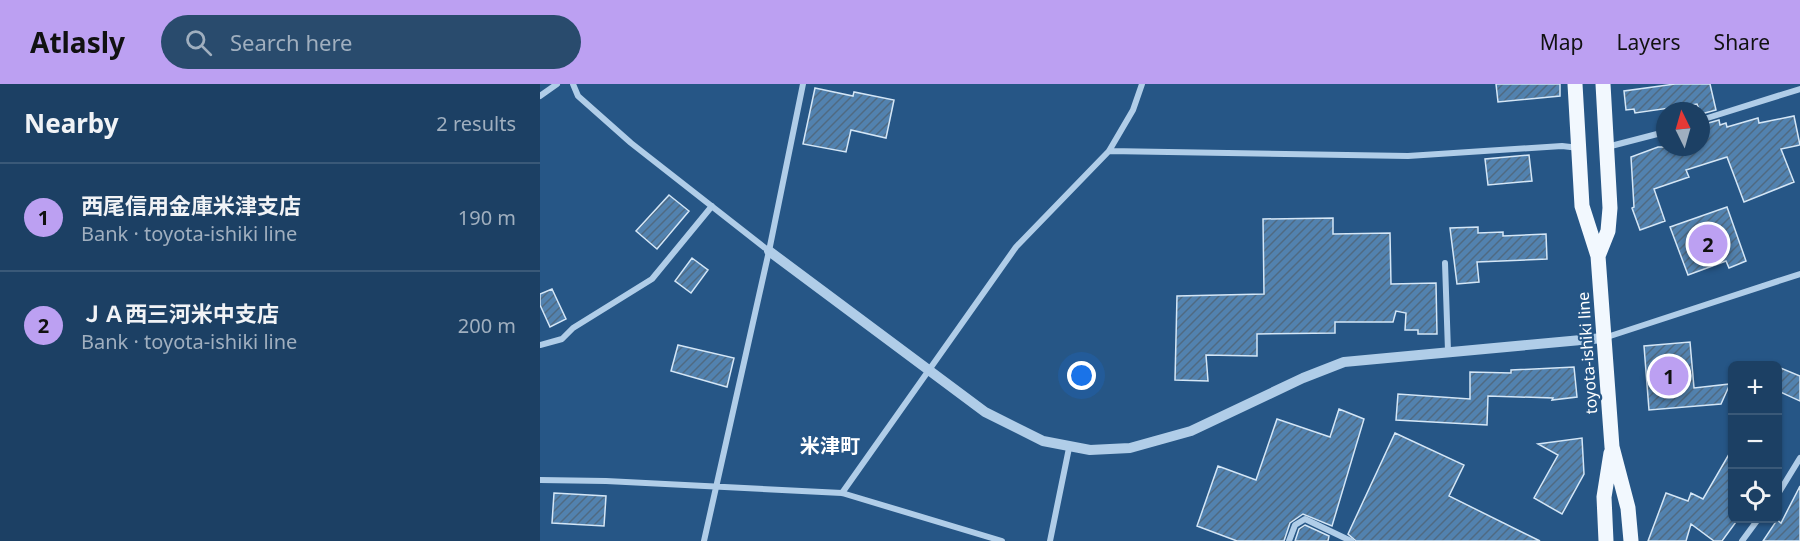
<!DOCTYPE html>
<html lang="en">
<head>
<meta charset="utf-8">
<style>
  :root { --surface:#1c4064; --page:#294b6d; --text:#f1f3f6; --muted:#a0afbf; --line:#3a5978; --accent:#bca0f2 }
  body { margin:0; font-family:"Noto Sans","Noto Sans JP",sans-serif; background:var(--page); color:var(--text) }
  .controls { position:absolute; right:18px; bottom:18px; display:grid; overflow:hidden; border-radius:9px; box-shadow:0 2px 4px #0004 }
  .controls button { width:54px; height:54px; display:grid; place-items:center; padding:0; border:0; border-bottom:2px solid var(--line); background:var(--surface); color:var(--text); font:30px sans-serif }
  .compass { position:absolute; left:1116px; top:18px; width:54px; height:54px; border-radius:50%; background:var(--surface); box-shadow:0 2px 4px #0004; rotate:355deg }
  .you { position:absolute; left:542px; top:292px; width:21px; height:21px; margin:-15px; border:4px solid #fff; border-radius:50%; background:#1a73e8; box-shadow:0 0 0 9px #1a73e833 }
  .badge { display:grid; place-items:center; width:39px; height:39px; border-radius:50%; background:var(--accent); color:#111; font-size:20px; font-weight:700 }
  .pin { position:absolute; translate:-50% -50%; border:3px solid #fff; box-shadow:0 2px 6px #0006 }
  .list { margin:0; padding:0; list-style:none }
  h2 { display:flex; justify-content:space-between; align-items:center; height:78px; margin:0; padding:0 24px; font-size:26px }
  h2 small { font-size:20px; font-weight:400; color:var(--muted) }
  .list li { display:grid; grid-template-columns:39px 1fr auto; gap:18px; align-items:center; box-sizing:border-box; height:108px; padding:0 24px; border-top:2px solid var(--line) }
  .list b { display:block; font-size:22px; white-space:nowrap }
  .list p { margin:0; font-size:20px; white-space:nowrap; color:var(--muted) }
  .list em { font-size:20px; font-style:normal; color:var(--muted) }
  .icon { flex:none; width:33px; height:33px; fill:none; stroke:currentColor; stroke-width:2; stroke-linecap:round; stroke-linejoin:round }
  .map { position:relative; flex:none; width:1260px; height:457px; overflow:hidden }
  header { display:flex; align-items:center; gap:36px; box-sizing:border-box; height:84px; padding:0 30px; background:var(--accent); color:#111 }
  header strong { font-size:28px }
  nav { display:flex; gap:33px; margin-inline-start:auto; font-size:21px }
  .search { width:420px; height:54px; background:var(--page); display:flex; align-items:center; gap:15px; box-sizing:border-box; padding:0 21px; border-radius:33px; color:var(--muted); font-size:22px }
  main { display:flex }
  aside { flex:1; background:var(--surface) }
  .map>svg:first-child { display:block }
  .building { fill:url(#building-hatch); stroke:#d4e6f6; stroke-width:1.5 }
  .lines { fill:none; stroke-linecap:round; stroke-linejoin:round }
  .minor { stroke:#b0cde8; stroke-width:6 }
  .tertiary { stroke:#b0cde8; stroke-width:10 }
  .primary { stroke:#f2f8fe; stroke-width:15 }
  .labels { text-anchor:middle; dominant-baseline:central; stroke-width:4.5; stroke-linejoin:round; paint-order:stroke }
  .street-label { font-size:16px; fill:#fff; stroke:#265686 }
  .quarter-label { font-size:20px; font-weight:bold; fill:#fff; stroke:#265686 }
</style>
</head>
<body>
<header>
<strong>Atlasly</strong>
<div class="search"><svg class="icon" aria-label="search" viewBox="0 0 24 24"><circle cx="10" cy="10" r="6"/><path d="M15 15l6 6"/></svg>Search here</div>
<nav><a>Map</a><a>Layers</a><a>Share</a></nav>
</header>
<main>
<aside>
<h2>Nearby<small>2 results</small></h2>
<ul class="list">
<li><span class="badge">1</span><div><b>西尾信用金庫米津支店</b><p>Bank · toyota-ishiki line</p></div><em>190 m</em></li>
<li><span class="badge">2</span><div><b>ＪＡ西三河米中支店</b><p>Bank · toyota-ishiki line</p></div><em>200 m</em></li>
</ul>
</aside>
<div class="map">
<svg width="1260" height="457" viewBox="0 0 1260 457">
  <defs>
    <pattern id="building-hatch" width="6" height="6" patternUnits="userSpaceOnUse" patternTransform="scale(1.5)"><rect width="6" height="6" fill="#5282af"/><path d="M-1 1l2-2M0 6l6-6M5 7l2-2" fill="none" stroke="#4f6a82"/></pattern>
  </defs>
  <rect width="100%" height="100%" fill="#265686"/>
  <!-- building -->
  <path class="building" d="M956,0h64v12l-62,6z
    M1135,0h35l6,26 -15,4 -4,-10 -62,9 -1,-4 -8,1 -2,-19z
    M275,4l38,8 1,-4 40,8 -8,38 -35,-8 -5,22 -43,-8z
    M1254,32l6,29 -19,4 13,33 -50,20 -17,-45 -41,13 3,7 -35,12 11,32 -25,9 -8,-22 2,-1 -3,-50 27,-10h43v-22l18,-5 1,5 6,-2 1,4 31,-9 1,5z
    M989,71l3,26 -44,4 -3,-26z
    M129,111l20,16 -32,38 -21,-18z
    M1187,123l19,54 -17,7 -3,-7 -38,14 -18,-48z
    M793,134v16l57,-1 1,51 45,-1 1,51h-19v-4h-13l1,-17 -10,-2 -3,11h-58v11l-78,1v22l-51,-1 2,26 -33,-1 2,-84 87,-2 -1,-75z
    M938,143v6l25,-1v4l43,-2 1,25 -70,3 2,20 -22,2 -7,-56z
    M152,174l16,12 -17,23 -16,-12z
    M12,205l14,30 -16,8 -10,-22v-11z
    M1150,258l4,46 36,-4 -9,20 -72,6 -5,-64z
    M138,261l56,13 -7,29 -56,-16z
    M1034,283l3,30 -25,3 1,-2 -65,-2 -1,29 -91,-5 2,-26 72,5v-27l41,1v-3z
    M1238,283l22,9v25l-22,-10z
    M799,325l25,10 -32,107 -29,-12 -13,9 -6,18h-47l-40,-15 21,-60 38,14 21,-61 53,18z
    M855,349l69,32 -15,31 91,45h-184l-8,-7z
    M1042,354l2,36 -22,40 -28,-16 24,-43 -20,-11z
    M1192,365v70l4,3 -14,19h-8l-23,-17 -5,17h-38l18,-48 22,8 3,-8 12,6z
    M1260,402v55h-37l14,-21 4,3z
    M14,409l52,3 -2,30 -52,-3z
    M765,441l24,11 -1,5h-33l4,-12z"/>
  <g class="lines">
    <!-- minor -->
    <path class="minor" d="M33,0l5,12 53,47 138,108
      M0,12l17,-12
      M1161,36l99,-31
      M1067,63l58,-15
      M569,67l299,5 154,-10 17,2
      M905,179l3,88
      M1064,254l196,-64
      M0,261l22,-6 11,-11 79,-49 60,-73
      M0,396l66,1 236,12 160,48
      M302,409l174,-246 93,-96 24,-41 9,-26
      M1238,410l22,-36
      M164,457l65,-290 34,-167
      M510,457l19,-93
      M749,457l6,-16 10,-6 46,22
      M1202,457l17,-23"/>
    <!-- tertiary -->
    <path class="tertiary" d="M229,167l216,161 58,29 47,9 40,-2 61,-17 112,-53 41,-16 259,-24"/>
    <!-- primary -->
    <path class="primary" d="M1035,0l7,122 16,50 14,191 16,61 3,33
      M1058,172l10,-25 2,-23 -7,-124
      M1066,457l-2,-44 7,-44"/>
  </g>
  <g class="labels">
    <!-- street labels -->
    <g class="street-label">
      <text transform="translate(1047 269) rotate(-94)">toyota-ishiki line</text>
    </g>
    <!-- quarter labels -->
    <g class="quarter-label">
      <text x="290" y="361">米津町</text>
    </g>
  </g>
</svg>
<div class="controls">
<button>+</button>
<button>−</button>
<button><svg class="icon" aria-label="locate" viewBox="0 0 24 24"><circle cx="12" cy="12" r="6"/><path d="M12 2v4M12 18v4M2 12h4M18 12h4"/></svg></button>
</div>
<svg class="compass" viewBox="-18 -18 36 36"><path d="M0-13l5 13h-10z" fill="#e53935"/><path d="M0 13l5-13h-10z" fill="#a0afbf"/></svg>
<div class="you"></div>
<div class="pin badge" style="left:1129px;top:292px">1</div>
<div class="pin badge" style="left:1168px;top:160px">2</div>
</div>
</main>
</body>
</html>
